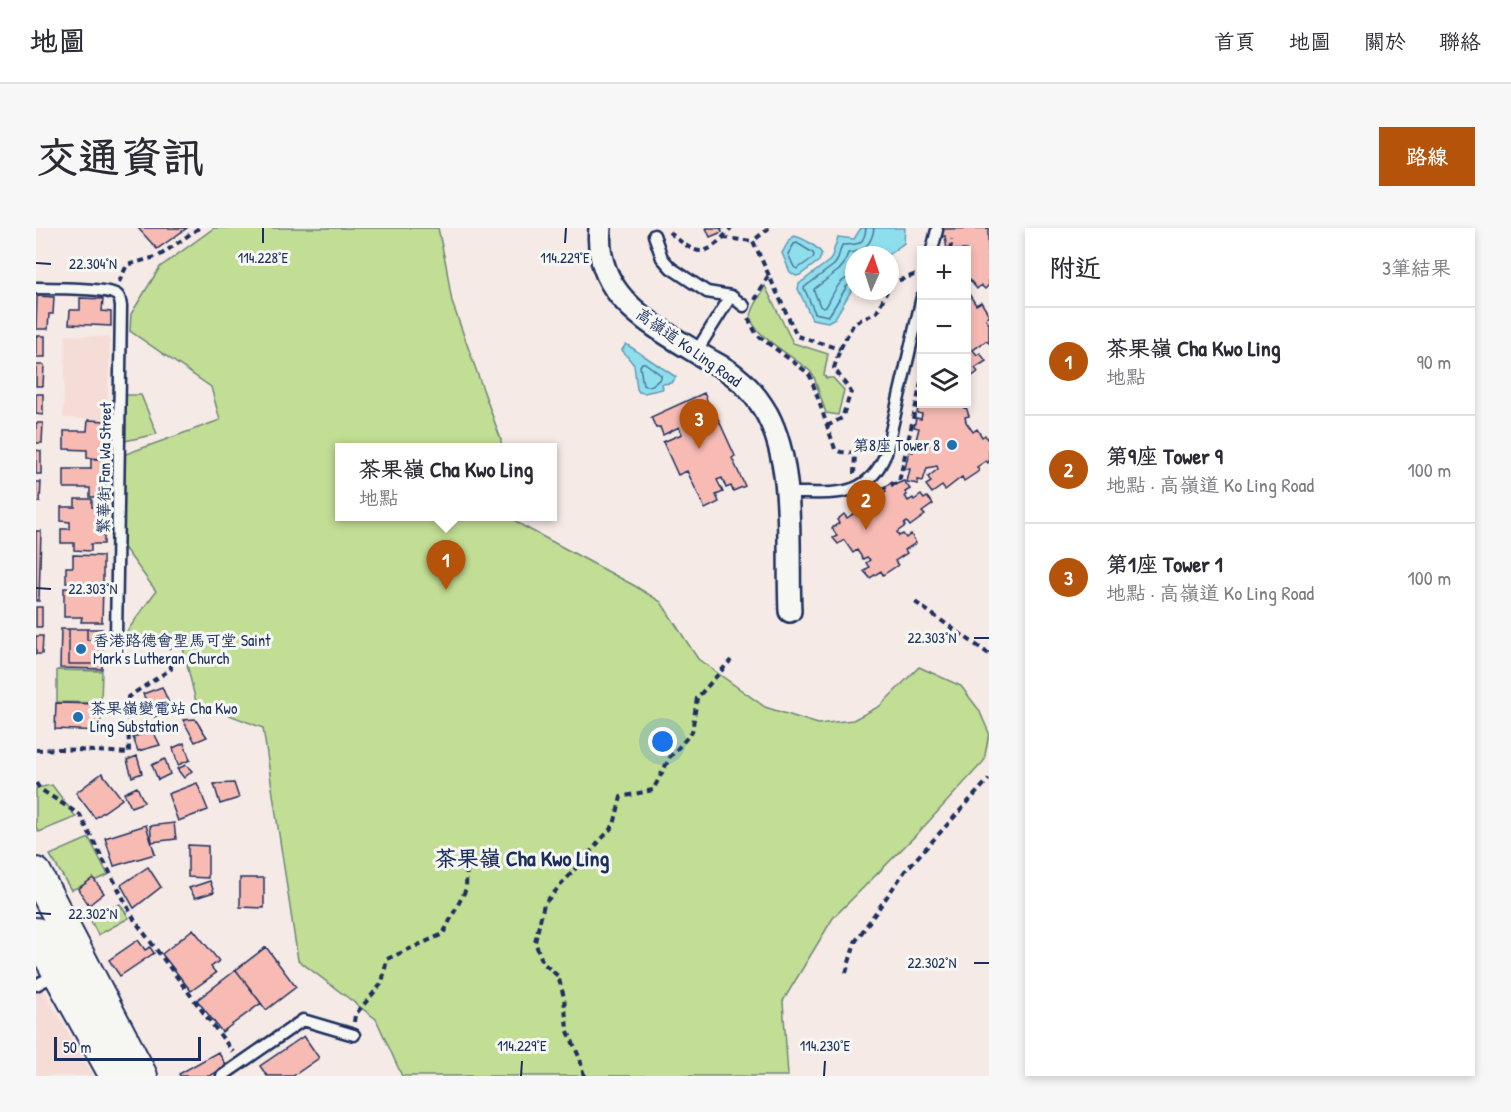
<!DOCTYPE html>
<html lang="zh-TW">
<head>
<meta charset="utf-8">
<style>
  :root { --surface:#fff; --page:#f7f7f7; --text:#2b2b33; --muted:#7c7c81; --line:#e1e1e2; --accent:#b45309 }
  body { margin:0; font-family:"Patrick Hand","LXGW WenKai TC",sans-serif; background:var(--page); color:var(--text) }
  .controls { position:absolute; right:18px; top:18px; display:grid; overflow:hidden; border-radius:0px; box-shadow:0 3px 9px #0003 }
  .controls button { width:54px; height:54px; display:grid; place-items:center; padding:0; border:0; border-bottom:2px solid var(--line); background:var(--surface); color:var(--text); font:30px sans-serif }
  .compass { position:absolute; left:809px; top:18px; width:54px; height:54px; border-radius:50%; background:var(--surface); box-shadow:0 3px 9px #0003; rotate:3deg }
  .scale { position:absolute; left:18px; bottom:15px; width:147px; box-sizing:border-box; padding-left:6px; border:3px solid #1b2f5e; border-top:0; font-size:16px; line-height:21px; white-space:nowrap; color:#1b2f5e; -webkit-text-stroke:4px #f6f6f2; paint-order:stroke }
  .you { position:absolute; left:627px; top:514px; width:21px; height:21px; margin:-15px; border:4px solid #fff; border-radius:50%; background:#1a73e8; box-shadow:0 0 0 9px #1a73e833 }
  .badge { display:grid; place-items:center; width:39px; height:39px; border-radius:50%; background:var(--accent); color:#fff; font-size:20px; font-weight:700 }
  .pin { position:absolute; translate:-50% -50px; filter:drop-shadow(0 2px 3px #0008) }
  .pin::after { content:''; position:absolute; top:32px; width:21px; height:18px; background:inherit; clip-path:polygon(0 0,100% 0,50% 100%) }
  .popup { position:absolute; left:299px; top:215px; width:222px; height:78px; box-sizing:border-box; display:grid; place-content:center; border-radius:0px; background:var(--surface); filter:drop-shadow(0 2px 4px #0005); font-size:20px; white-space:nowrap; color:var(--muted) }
  .popup b { font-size:22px; color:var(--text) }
  .popup::after { content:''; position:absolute; left:50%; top:100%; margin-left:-12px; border:12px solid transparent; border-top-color:var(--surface) }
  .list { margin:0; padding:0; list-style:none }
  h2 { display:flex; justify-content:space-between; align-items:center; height:78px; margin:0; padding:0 24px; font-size:26px }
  h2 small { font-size:20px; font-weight:400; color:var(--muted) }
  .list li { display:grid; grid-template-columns:39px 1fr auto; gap:18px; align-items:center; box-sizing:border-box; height:108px; padding:0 24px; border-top:2px solid var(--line) }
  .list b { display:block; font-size:22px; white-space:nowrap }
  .list p { margin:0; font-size:20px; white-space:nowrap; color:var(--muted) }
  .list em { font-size:20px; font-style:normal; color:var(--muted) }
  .icon { flex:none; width:33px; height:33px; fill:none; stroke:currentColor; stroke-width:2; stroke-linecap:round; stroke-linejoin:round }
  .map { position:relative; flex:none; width:953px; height:848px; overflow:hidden; border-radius:0px }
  header { display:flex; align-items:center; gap:36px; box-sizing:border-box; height:84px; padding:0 30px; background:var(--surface); border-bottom:2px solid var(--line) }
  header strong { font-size:28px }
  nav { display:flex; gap:33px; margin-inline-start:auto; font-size:21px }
  .intro { display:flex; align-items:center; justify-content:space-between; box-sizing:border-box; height:144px; padding:0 36px }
  h1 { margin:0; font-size:42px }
  .button { padding:15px 27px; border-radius:0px; background:var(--accent); color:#fff; font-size:21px; font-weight:700 }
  main { display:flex; gap:36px; padding:0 36px }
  aside { flex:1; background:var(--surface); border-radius:0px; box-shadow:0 3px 9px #0003 }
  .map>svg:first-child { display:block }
  .built { fill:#f6dcd7 }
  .green { fill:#c2dd94; stroke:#6e8679; stroke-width:1.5 }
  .water { fill:#8fdeed; stroke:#6198b4; stroke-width:1.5 }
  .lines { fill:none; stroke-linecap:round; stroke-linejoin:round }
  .shore { stroke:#497597; stroke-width:1.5 }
  .building { fill:#f7bbb4; stroke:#1b2f5e; stroke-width:1.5 }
  .lane-casing { stroke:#1b2f5e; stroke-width:15 }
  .street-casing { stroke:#1b2f5e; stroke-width:26 }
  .secondary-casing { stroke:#1b2f5e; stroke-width:34 }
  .path { stroke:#1b2f5e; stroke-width:4; stroke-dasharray:6 4.5; stroke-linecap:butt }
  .lane { stroke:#f6f6f2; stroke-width:10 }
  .street { stroke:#f6f6f2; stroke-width:21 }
  .secondary { stroke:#f6f6f2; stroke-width:30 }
  .ticks { fill:none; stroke:#1b2f5e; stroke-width:2 }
  .poi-dot { fill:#1f6fb2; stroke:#f6f6f2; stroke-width:2 }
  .labels { text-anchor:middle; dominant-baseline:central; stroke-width:6; stroke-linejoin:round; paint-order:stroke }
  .street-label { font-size:16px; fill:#1b2f5e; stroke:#f6f6f2 }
  .poi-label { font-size:16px; fill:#1b2f5e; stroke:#f6f6f2; text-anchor:start }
  .district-label { font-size:22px; font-weight:bold; fill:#1b2f5e; stroke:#f6f6f2 }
  .ticks-label { font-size:15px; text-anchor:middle; fill:#1b2f5e; stroke:#f6f6f2; stroke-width:6; stroke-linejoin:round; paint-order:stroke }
</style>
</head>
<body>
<header>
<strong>地圖</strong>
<nav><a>首頁</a><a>地圖</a><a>關於</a><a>聯絡</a></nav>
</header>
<div class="intro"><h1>交通資訊</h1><a class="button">路線</a></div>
<main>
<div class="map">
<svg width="953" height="848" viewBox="0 0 953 848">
  <rect width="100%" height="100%" fill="#f6eae6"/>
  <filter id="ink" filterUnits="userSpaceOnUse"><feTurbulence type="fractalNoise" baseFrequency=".0167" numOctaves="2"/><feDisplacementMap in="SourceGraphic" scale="12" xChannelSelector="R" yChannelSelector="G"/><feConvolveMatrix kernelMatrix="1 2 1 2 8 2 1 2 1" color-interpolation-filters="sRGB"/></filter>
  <g filter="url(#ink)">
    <!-- built -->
    <path class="built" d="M30,107l44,2 -3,83 -44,-2z
      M2,752l55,96h-57v-94z"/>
    <!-- green -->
    <path class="green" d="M178,0h224l8,37 6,37 49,138v7l-161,1v68l170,1 13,9 112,60 26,16 37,57 67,48 53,17 35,-4 27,-14 39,-39 42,19 18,24 10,23 -5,28 -64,70 -87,87 -50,83 5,75h-386l-26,-57 -78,-59 -35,-232 -67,-26 -15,-63 -56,-5 31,-43 -36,-49 3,-87 97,-35 -9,-33 -81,-56 1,-17 29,-47z
      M729,58l28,57 35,11 -4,21 2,3h7l11,12 -6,25 -12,-2 -12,-36 -4,-6c-13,-12 -59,-37 -59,-54 0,-8 11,-23 14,-31z
      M84,167h21l16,39 -37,8z
      M21,442l45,1 -1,32 -44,-1z
      M16,557l24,32 -37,15 -3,-5v-39z
      M53,610l19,37 -37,15 -21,-35z
      M84,676l9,14 -31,17 -8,-16z"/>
    <!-- water -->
    <path class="water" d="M825,0h44l-1,15 -16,12h-34v31l-19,32 -7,4 -16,-3 -14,-30 1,-5 30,-23 2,-2 7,-22 16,2z
      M758,8c9,2 23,10 28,18l-3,7 -19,14 -4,1 -6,-4 -8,-19 8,-14z
      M590,116l50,33 -4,6 -10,1 1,5 -19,4 -5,-1 -2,-3 -3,-24 -12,-15z"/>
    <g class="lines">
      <!-- shore -->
      <path class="shore" d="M761,15l16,10 1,2 -1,3 -16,11 -3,-2 -6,-13 6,-10z
        M818,48c-16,2 -21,19 -28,31l-3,1 -3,-2 -6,-15v-2l25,-19 5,-6 4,-11c15,-1 24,-8 26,-25
        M818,56h-4l-3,2 -17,28 -2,2 -13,-3 -11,-25 2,-2 28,-21 3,-4 5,-16c14,-1 22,2 24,-17
        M606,135h3l16,12v3c-5,4 -10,11 -18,7l-3,-19z"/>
    </g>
    <!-- building -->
    <path class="building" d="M102,0h49l-30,21z
      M670,0h18l-3,1 1,3 -12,5z
      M953,0l-1,3 1,54 -4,4 -4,-4 -4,4 -8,-10 -3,1v-30h-19l-2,-14 -4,1 -1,-8z
      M933,66l7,11 5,-3 8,13v2l-3,2 3,5v19l-3,-2 -13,9 4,5 3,-2 6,8 -11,7 3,4 -12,8v-84z
      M1,68l17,1 -1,17h-4l-1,15h-12z
      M44,70l23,1 -1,12 9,1v14l-42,-2 1,-14h10z
      M0,108h9v21h-9z
      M0,137h8l-1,21h-7z
      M668,165l5,12 -4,1 4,9 6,-3 20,44 -3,2 13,28 -12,5 -2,-5 -5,2 -4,-10 -5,2 6,12 -7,3 3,7 -14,7 -18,-38 -9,4 -15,-33 19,-8 -3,-7 -16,8 -3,-8 -4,1 -5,-11z
      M0,166h7v21l-7,-1z
      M883,176h43l2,4 2,-1 3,9 -4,1 1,5 7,10 4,-3 5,8 3,-2 2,4 2,-1v24l-1,1 -2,-2 -9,6 2,4 -15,10 -2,-4 -17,13 -3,-4 -10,7 -6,-8 5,-3 -3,-5 10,-8 -1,-3 -10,2 -4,13 -5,-1v4l-11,-2 3,-13h-5l4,-18 4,1 6,-24 -5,-1 2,-9 5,1 1,-5 -5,-1z
      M52,192l19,1 -1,38 -19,-1v-8l-23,-1v-18h23z
      M0,195h7l-1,20h-6z
      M0,222l5,1v23h-5z
      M55,231h15l-1,38h-15v-9h-26v-19h27z
      M868,253l6,8 -5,3 2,3 -2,1 3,5 5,-3 1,2 7,-5 3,4 3,-2 6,7 -11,8 3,3 -15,11 -3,-4 -3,2 1,2 -8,6 2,4 4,-2 3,4 5,-4 5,9 -11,7 2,3 -12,8 3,4 -15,10 -2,-4 -11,7 -6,-7 5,-4 -3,-4 4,-3 -3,-3 -4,2 -6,-9 -4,3 -9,-13 -6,4 -5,-6 4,-2 -5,-8 7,-5 -2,-3 7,-6 3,4 9,-6 -3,-4 8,-5 2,4 10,-7 -2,-3 7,-6 3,4 5,-4 -2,-3 8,-6 2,3z
      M0,254h5l-1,20h-4z
      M39,271h17v8l13,1 -1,14h-8v7h8v15h-13v7l-17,-1v-7h-13v-14h9v-7l-9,-1v-14h14z
      M0,303h5l-2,70h-3z
      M37,327l30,1v27h-37v-16h7z
      M46,356l21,1 -1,37h-21l1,-5h-18v-29l18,1z
      M0,379h6v20h-6z
      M25,401h42l-1,40 -42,-1z
      M33,401h18v11h15v24h-33z
      M0,408h7l-1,18h-6z
      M126,459l10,23 -18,7 -11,-23z
      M20,475l45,1 -1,27 -45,-2z
      M159,491l12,18 -12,5 -12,-22z
      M117,503l7,14 -22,6 -5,-14z
      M148,515l6,17 -12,5 -5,-17z
      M101,528l5,17 -10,4 -5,-17z
      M129,531l5,15 -12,6 -6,-15z
      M150,537l6,6 -8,7 -7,-9z
      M66,545l20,26 -27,19 -19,-25z
      M161,555l11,27 -30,11 -10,-27z
      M198,555l5,15 -19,6 -6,-20z
      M101,559l7,15 -13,5 -7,-14z
      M138,595l2,16 -24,3 -2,-16z
      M110,597l9,29 -41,12 -9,-28z
      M152,617l20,1v32l-20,-1z
      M112,639l13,20 -27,21 -13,-23z
      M57,650l11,15 -15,12 -11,-16z
      M204,650h24v30l-24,-1z
      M174,653l4,11 -19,6 -6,-10z
      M157,701l26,32 -8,6 5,6 -25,18 -29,-37z
      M102,712l7,10 5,-3 4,6 -34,23 -11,-16z
      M230,719l30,40 -30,23 -30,-40z
      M200,742l25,33 -39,29 -25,-32z
      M268,808l15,22 -26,18h-26l-7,-10z
      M182,824l9,14 -17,10h-30l-1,-2z"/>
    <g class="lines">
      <defs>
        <path id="lane" d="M618,7l8,23 9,10 36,24 24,4 -35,56
          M896,22l5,-20
          M0,60c15,0 68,0 79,6 5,2 5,7 6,12l-5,332
          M695,68l13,10
          M750,265c43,-1 81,9 100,-40l36,-156
          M0,757l21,-11
          M186,848l81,-56 51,15"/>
        <path id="street" d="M564,0c-7,69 54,98 104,129 10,6 22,11 31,19 13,10 24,24 32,38 29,54 20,137 23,197"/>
        <path id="secondary" d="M0,645l106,203
          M0,705l79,143"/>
      </defs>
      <!-- lane casing -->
      <use href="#lane" class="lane-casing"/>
      <!-- street casing -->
      <use href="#street" class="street-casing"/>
      <!-- secondary casing -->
      <use href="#secondary" class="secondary-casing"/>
      <!-- path -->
      <path class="path" d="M733,0l-16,13 44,95 43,13
        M633,4c31,26 36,26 62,-4
        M687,10l30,3
        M914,22l2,-11
        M83,54l8,-17 32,-9 40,-28
        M854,57l1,-2 23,-8 8,2
        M719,72l14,-26
        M712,90l9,17 51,38 3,5 24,71 6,3 14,1 -1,21
        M791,198l15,-8 9,-26 -17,-24 6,-19 14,-26 23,-11 10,-21
        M845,261l18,-7 23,-104
        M879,374l74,52
        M0,522l24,-1 69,4 -1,-56 43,-28 -2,-29 -40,-2
        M0,555l4,6 40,26 55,106 98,131
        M810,745l9,-31 50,-71 84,-92
        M318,794l1,-7 27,-32 5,-24 56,-25 23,-45 1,-35
        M548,848l-4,-17 -13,-30 -3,-32 -6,-21 -15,-13 -8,-21 9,-38 70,-79 7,-28 32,-7 17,-33 22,-25 5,-34 34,-38"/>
      <!-- lane -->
      <use href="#lane" class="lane"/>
      <!-- street -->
      <use href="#street" class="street"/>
      <!-- secondary -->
      <use href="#secondary" class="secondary"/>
    </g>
  </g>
  <!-- ticks -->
  <path class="ticks" d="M227,15v-15M529,15l1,-15M0,35l15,1M0,360l15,1M938,410h15M0,685l15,1M938,735h15M485,848l1,-15M788,848l1,-15"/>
  <!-- markers -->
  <g class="poi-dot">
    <circle cx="916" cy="217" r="6"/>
    <circle cx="45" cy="421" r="6"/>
    <circle cx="42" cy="489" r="6"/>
  </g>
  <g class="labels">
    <!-- street labels -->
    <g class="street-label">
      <text transform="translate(653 119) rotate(35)">高嶺道 Ko Ling Road</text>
      <text transform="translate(68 240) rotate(-89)">繁華街 Fan Wa Street</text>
    </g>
    <!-- poi labels -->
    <g class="poi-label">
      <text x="904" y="217" text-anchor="end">第8座 Tower 8</text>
      <text x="57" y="412">香港路德會聖馬可堂 Saint<tspan x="57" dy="18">Mark's Lutheran Church</tspan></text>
      <text x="54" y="480">茶果嶺變電站 Cha Kwo<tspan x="54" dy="18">Ling Substation</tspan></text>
    </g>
    <!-- district labels -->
    <g class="district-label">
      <text x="486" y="630">茶果嶺 Cha Kwo Ling</text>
    </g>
  </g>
  <g class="ticks-label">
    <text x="227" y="35">114.228°E</text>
    <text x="529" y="35">114.229°E</text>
    <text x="57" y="41">22.304°N</text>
    <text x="57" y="366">22.303°N</text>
    <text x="896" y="415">22.303°N</text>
    <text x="57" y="691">22.302°N</text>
    <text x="896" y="740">22.302°N</text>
    <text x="486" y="823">114.229°E</text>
    <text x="789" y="823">114.230°E</text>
  </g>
</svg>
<div class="controls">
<button>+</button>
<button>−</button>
<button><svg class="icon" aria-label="layers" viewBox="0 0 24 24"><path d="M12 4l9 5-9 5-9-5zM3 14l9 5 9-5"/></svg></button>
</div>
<svg class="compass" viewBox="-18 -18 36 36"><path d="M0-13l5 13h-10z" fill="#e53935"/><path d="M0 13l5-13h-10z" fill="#7c7c81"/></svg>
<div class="scale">50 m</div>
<div class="you"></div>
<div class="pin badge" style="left:410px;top:362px">1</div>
<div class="popup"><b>茶果嶺 Cha Kwo Ling</b>地點</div>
<div class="pin badge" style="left:830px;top:302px">2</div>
<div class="pin badge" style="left:663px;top:221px">3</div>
</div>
<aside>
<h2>附近<small>3筆結果</small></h2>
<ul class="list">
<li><span class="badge">1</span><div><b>茶果嶺 Cha Kwo Ling</b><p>地點</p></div><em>90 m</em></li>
<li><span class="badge">2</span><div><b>第9座 Tower 9</b><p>地點 · 高嶺道 Ko Ling Road</p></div><em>100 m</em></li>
<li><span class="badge">3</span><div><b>第1座 Tower 1</b><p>地點 · 高嶺道 Ko Ling Road</p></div><em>100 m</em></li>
</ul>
</aside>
</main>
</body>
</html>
